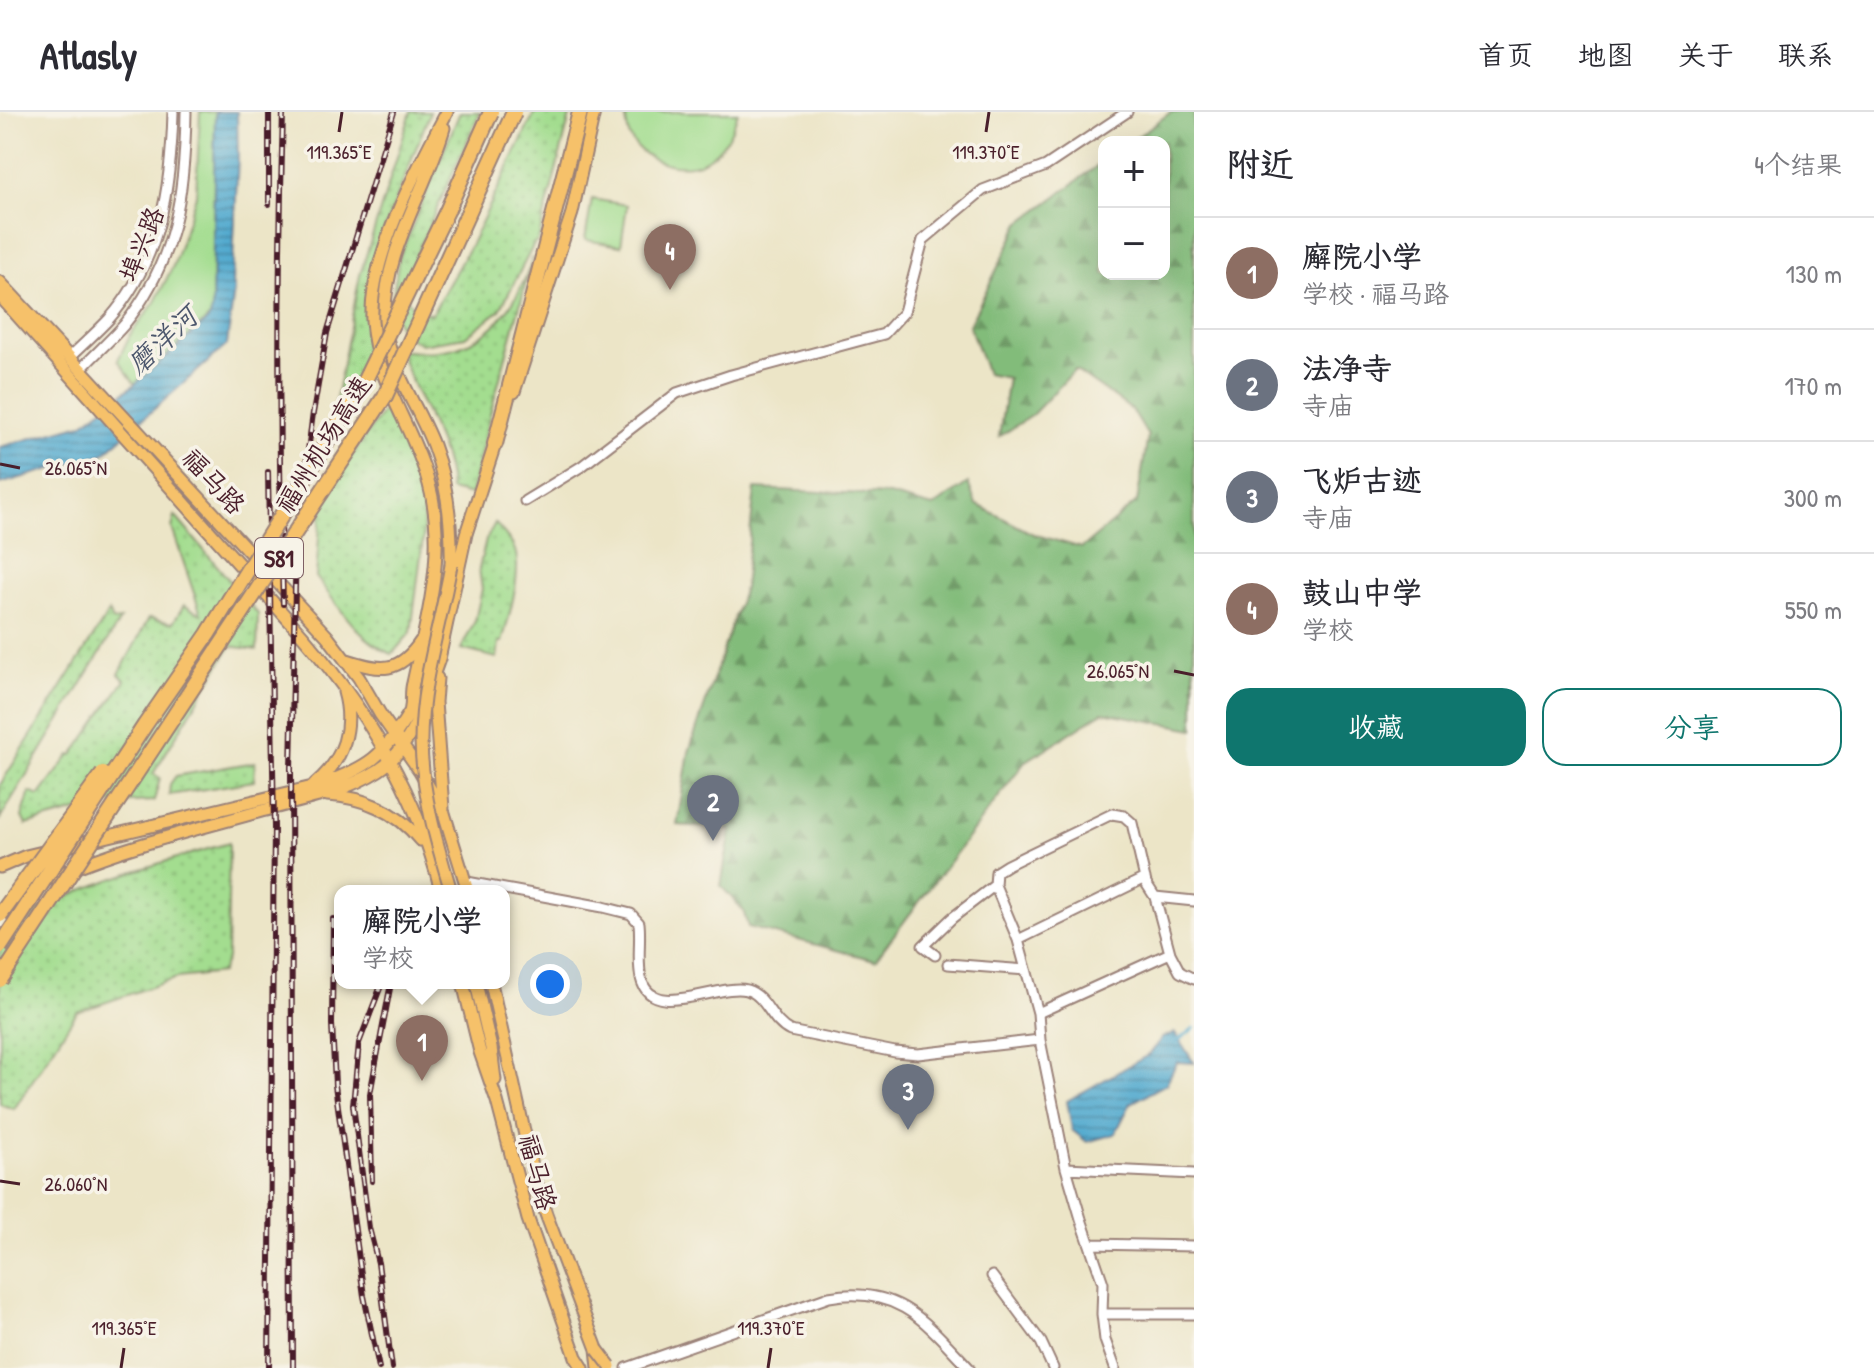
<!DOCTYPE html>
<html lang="zh">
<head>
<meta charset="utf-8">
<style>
  :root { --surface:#fff; --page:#f2f2f3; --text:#2b2b33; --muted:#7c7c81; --line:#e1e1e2; --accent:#0f766e }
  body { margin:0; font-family:"Patrick Hand","LXGW WenKai TC",sans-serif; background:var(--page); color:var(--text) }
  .controls { position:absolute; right:24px; top:24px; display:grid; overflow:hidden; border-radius:16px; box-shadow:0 8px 32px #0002 }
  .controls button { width:72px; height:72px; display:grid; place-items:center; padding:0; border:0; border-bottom:2px solid var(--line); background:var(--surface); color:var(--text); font:40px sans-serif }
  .you { position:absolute; left:550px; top:872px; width:28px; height:28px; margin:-20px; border:6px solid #fff; border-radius:50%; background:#1a73e8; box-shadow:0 0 0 12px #1a73e833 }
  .badge { display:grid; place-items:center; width:52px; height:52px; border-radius:50%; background:var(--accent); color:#fff; font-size:26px; font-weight:700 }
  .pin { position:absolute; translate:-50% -66px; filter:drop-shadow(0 2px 4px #0008) }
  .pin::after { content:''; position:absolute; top:42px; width:28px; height:24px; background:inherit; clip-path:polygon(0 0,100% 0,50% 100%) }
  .popup { position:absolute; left:334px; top:773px; width:176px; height:104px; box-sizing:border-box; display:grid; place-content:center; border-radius:16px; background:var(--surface); filter:drop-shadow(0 2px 6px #0005); font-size:26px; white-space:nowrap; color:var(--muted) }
  .popup b { font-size:30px; color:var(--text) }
  .popup::after { content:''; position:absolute; left:50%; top:100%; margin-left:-16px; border:16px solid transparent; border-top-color:var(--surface) }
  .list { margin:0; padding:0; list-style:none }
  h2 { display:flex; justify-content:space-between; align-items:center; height:104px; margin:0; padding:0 32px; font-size:34px }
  h2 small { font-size:26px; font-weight:400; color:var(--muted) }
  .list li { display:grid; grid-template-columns:52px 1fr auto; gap:24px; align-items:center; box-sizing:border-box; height:112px; padding:0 32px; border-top:2px solid var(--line) }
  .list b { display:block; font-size:30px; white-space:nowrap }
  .list p { margin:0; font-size:26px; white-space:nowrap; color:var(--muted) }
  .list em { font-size:26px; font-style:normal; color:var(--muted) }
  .actions { display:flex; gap:16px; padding:24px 32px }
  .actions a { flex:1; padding:18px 0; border:2px solid var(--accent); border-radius:24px; text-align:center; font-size:28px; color:var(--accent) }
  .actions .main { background:var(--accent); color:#fff }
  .map { position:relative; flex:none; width:1194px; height:1256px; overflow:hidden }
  header { display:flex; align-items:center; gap:48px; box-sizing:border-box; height:112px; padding:0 40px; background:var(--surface); border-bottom:2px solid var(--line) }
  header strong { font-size:38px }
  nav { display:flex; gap:44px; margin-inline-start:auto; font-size:28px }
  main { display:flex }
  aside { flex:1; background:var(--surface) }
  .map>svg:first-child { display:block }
  .grass { fill:url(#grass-dots); stroke:#767e5d; stroke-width:2 }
  .forest { fill:url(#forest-firs); stroke:#666e52; stroke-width:2 }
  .park { fill:#a3dd8f; stroke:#767e5d; stroke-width:2 }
  .water { fill:url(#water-rules); stroke:#4e647d; stroke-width:2 }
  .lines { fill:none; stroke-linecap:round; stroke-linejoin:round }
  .stream { stroke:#52aacf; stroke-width:3 }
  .minor-casing { stroke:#9b8279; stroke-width:13 }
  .major-casing { stroke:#9b8279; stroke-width:15 }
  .highway-casing { stroke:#9b8279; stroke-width:18 }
  .minor { stroke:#fff; stroke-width:9 }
  .major { stroke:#f6c16b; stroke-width:11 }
  .highway { stroke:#f6c16b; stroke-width:14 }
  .rail-casing { stroke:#4a1f2b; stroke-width:6 }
  .rail { stroke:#f7f3e8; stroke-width:3; stroke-dasharray:9; stroke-linecap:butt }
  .major-bridge-casing { stroke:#9b8279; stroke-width:15; stroke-linecap:butt }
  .highway-bridge-casing { stroke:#9b8279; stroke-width:18; stroke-linecap:butt }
  .major-bridge { stroke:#f6c16b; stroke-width:11 }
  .highway-bridge { stroke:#f6c16b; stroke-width:14 }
  .ticks { fill:none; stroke:#4a1f2b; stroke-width:3 }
  .labels { text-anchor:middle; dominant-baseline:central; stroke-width:7; stroke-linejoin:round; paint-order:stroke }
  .shield { fill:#f7f3e8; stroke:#7e5f64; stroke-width:2 }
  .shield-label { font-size:24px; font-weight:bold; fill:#4a1f2b }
  .street-label { font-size:26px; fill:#4a1f2b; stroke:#f7f3e8 }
  .water-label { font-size:28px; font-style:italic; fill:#4d576d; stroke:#f7f3e8 }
  .ticks-label { font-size:20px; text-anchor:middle; fill:#4a1f2b; stroke:#f7f3e8; stroke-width:7; stroke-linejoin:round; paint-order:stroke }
</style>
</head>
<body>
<header>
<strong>Atlasly</strong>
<nav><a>首页</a><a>地图</a><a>关于</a><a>联系</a></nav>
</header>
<main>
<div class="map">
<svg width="1194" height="1256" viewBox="0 0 1194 1256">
  <defs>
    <pattern id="grass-dots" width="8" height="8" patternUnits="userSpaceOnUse" patternTransform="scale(2)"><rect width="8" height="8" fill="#a3dd8f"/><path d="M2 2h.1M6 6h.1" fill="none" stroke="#8ebd7c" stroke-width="1.8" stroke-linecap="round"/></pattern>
    <pattern id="forest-firs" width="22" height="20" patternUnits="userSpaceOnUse" patternTransform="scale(2)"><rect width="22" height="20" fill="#82bc7a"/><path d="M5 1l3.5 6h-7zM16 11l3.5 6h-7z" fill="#6c9864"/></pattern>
    <pattern id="water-rules" width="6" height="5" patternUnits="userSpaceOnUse" patternTransform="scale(2)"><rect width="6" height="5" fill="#52aacf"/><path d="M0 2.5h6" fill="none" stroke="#468aa8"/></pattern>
  </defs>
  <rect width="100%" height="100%" fill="#f7f3e8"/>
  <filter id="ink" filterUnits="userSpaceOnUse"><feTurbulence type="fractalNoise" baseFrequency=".0125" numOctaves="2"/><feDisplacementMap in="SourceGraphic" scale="16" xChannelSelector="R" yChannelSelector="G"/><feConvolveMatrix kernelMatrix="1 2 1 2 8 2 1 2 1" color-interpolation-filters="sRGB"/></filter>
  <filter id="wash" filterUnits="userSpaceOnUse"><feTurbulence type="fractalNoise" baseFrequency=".006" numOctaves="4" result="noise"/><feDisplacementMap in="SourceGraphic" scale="32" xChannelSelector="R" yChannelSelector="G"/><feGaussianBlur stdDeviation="1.8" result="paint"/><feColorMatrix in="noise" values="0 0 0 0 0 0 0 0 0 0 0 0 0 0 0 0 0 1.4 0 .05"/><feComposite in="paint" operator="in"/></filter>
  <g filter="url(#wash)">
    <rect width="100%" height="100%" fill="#ece5c7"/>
    <!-- grass -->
    <path class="grass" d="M411,0h19l-50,129 -6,45 1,66 -44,73 29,-150z
      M460,0h20l-80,179 16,19 16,4 40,-72 63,-130h36l-33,129 -4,3 -34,66 -35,27 -44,7c-7,-4 -17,-9 -21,-16 -12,-21 -5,-47 -1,-70z
      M533,145l-44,161 -18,77 -21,-5c-2,-50 -37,-93 -50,-140 73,11 112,-27 133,-93z
      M390,289l30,76 4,24 -1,38 -12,93 -19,22c-34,-14 -54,-49 -76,-77l6,-79z
      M175,404l83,98 -1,36 -26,-4 -78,128 7,4 -6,23 -47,2 -81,22 -4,-8 8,-25 9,4 31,-41h3l52,-75 -6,-6 30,-56 24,5 11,-18 17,9 -29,-86z
      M495,411c7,8 19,20 21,31 5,22 -8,67 -14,88h-3l-2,16 -36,-9 14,-28 7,-32 -3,-20 7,-29z
      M109,500l4,9 7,-1 -120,199v-34z
      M255,650l-1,19 -85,14 1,-11 6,-8z
      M229,731l-2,116 -6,14 -44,5 -100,34 -63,97 -14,-5v-173c70,-43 151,-66 229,-88z"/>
    <!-- forest -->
    <path class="forest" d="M1171,0h23v617l-91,-17 -78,50 -150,198 -127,-33 -5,-17 -22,-24 10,-57 -54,-4 12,-73 55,-164 11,-99 134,6 44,12 35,-24 8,21 57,30 49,14 55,-46 11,-66 -16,-26 -57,-40 -43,45 -33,22 9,-59 -21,-4 -18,-49 51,-102 84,-62v113h60v-132h-34z"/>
    <!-- park -->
    <path class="park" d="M200,0h15l-3,203 -77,69 -17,-24 12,-25 25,-33 19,-38 22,-69z
      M625,0h113c-5,19 -14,36 -31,47 -23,15 -65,3 -77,-22 -3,-7 -4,-18 -5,-25z
      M592,87l35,6 -6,41 -36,-6z"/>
    <!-- water -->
    <path class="water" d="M215,0h22l1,44 -6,127 2,7 -7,55 -124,109 -103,30v-37l82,-23 53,-40 74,-65 3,-8z
      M1175,921l19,30 -17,-1 -11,22 -35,19 -16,31 -28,8 -15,-12 -5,-29 83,-47 12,-16z"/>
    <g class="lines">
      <!-- stream -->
      <path class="stream" d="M1179,928l15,-12"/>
    </g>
  </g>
  <g filter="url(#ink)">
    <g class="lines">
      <defs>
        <path id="minor" d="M70,245c13,-13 27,-25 39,-38 52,-59 62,-132 64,-207
          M81,257c14,-15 30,-29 43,-44 52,-64 61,-133 62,-213
          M525,389l57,-35 95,-73 54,-18 153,-41 20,-22 19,-72 60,-50 63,-24 81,-54
          M467,770l136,25 28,7 8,9c2,18 -2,38 2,55 10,45 79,4 106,12 20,6 23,31 43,41l105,21 23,2 122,-14
          M1155,785l39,4
          M1018,828l127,-62
          M935,843l-12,-9 29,-28 43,-33
          M948,852l78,6
          M1038,901l132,-60
          M1066,1056l128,6
          M1090,1132l104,2
          M992,1164l49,66 12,26
          M1102,1202h92
          M627,1256l202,-71c69,-12 97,25 140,71
          M1115,1256l-10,-28 -3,-26 1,-31 -22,-64 -15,-51 -26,-128 -2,-27 -20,-73 -23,-55 1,-13 11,-7 105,-51 12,2 8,7 14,60 9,14 15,56 10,19 14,7"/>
        <path id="major" d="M444,16c-18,63 -62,125 -59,192 2,47 32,83 48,125 15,39 19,78 18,120
          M0,170l327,354 32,42 21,36 40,57 24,42 24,78
          M0,184l302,339c64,74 116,160 139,256
          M514,280l58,-179 22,-101
          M347,548c34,11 52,14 74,-19
          M437,566l-2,24 8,106
          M429,575l10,-28 27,-125 31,-96
          M315,672c29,-24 39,-57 29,-92
          M327,683c36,2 70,16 93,45
          M0,755l26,-11 295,-71c51,-21 59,-25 89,-73 3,-10 0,-19 3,-29 15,-70 36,-138 13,-209 -17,-54 -50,-93 -54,-153 -3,-64 45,-153 75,-209
          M16,783c76,-41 159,-60 242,-83 40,-11 85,-19 121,-42 18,-11 35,-39 42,-59
          M463,871l17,69 17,49 31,118 48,138 7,11
          M476,871l15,65 4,32
          M491,871l42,188 13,43 51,135 2,19"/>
        <path id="highway" d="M495,332l85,-332"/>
      </defs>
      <!-- minor casing -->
      <use href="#minor" class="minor-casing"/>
      <!-- major casing -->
      <use href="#major" class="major-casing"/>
      <!-- highway casing -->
      <use href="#highway" class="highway-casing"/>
      <!-- minor -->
      <use href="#minor" class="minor"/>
      <!-- major -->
      <use href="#major" class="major"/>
      <!-- highway -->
      <use href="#highway" class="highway"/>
      <defs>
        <path id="rail" d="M283,0c-5,164 -5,328 0,492
          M269,92v-92
          M268,360l6,355 -5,541
          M333,807l-1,105 3,61 29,211 15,72
          M382,871l-23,60 -6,62 16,123 9,35 14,105
          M372,1069l-2,-87 21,-111
          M293,1256l-2,-599 5,-228 17,-128 14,-80 67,-221"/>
      </defs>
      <!-- rail casing -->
      <use href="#rail" class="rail-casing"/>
      <!-- rail -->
      <use href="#rail" class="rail"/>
      <defs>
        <path id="major-bridge" d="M451,779c-15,-50 -29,-98 -30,-150 0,-60 20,-118 30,-176
          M597,1237l13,17"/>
        <path id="highway-bridge" d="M0,803l103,-141
          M0,835l145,-222 63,-91 155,-250 84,-173 44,-99
          M0,868l385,-584 129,-284"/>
      </defs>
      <!-- major-bridge casing -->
      <use href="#major-bridge" class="major-bridge-casing"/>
      <!-- highway-bridge casing -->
      <use href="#highway-bridge" class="highway-bridge-casing"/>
      <!-- major-bridge -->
      <use href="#major-bridge" class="major-bridge"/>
      <!-- highway-bridge -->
      <use href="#highway-bridge" class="highway-bridge"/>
    </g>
  </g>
  <!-- ticks -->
  <path class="ticks" d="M339,20l3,-20M986,20l3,-20M0,352l20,4M1174,559l20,4M0,1069l20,3M121,1256l3,-20M768,1256l3,-20"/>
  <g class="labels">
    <!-- shield labels -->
    <rect class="shield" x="255" y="426" width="48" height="40" rx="6"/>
    <g class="shield-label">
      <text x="279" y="446">S81</text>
    </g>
    <!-- street labels -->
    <g class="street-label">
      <text transform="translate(141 132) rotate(-68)">埠兴路</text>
      <text transform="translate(323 332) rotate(-58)">福州机场高速</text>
      <text transform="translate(214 369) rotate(47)">福马路</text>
      <text transform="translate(538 1060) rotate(75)">福马路</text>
    </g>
    <!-- water labels -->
    <g class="water-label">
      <text transform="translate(162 228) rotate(-43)">磨洋河</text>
    </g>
  </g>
  <g class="ticks-label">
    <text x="339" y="47">119.365°E</text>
    <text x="986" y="47">119.370°E</text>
    <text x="76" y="363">26.065°N</text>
    <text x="1118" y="566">26.065°N</text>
    <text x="76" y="1079">26.060°N</text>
    <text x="124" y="1223">119.365°E</text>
    <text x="771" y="1223">119.370°E</text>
  </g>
</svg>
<div class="controls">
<button>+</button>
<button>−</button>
</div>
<div class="you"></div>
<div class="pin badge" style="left:422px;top:969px;background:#8d6e63">1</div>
<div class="popup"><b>廨院小学</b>学校</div>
<div class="pin badge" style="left:713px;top:729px;background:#6b7280">2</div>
<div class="pin badge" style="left:908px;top:1018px;background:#6b7280">3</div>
<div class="pin badge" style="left:670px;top:178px;background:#8d6e63">4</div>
</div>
<aside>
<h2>附近<small>4个结果</small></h2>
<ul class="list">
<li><span class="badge" style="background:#8d6e63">1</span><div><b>廨院小学</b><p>学校 · 福马路</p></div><em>130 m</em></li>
<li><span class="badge" style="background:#6b7280">2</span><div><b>法净寺</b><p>寺庙</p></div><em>170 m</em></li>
<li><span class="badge" style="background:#6b7280">3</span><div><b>飞炉古迹</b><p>寺庙</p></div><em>300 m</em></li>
<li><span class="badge" style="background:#8d6e63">4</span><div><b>鼓山中学</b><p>学校</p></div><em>550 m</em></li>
</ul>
<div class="actions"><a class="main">收藏</a><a>分享</a></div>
</aside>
</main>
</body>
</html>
